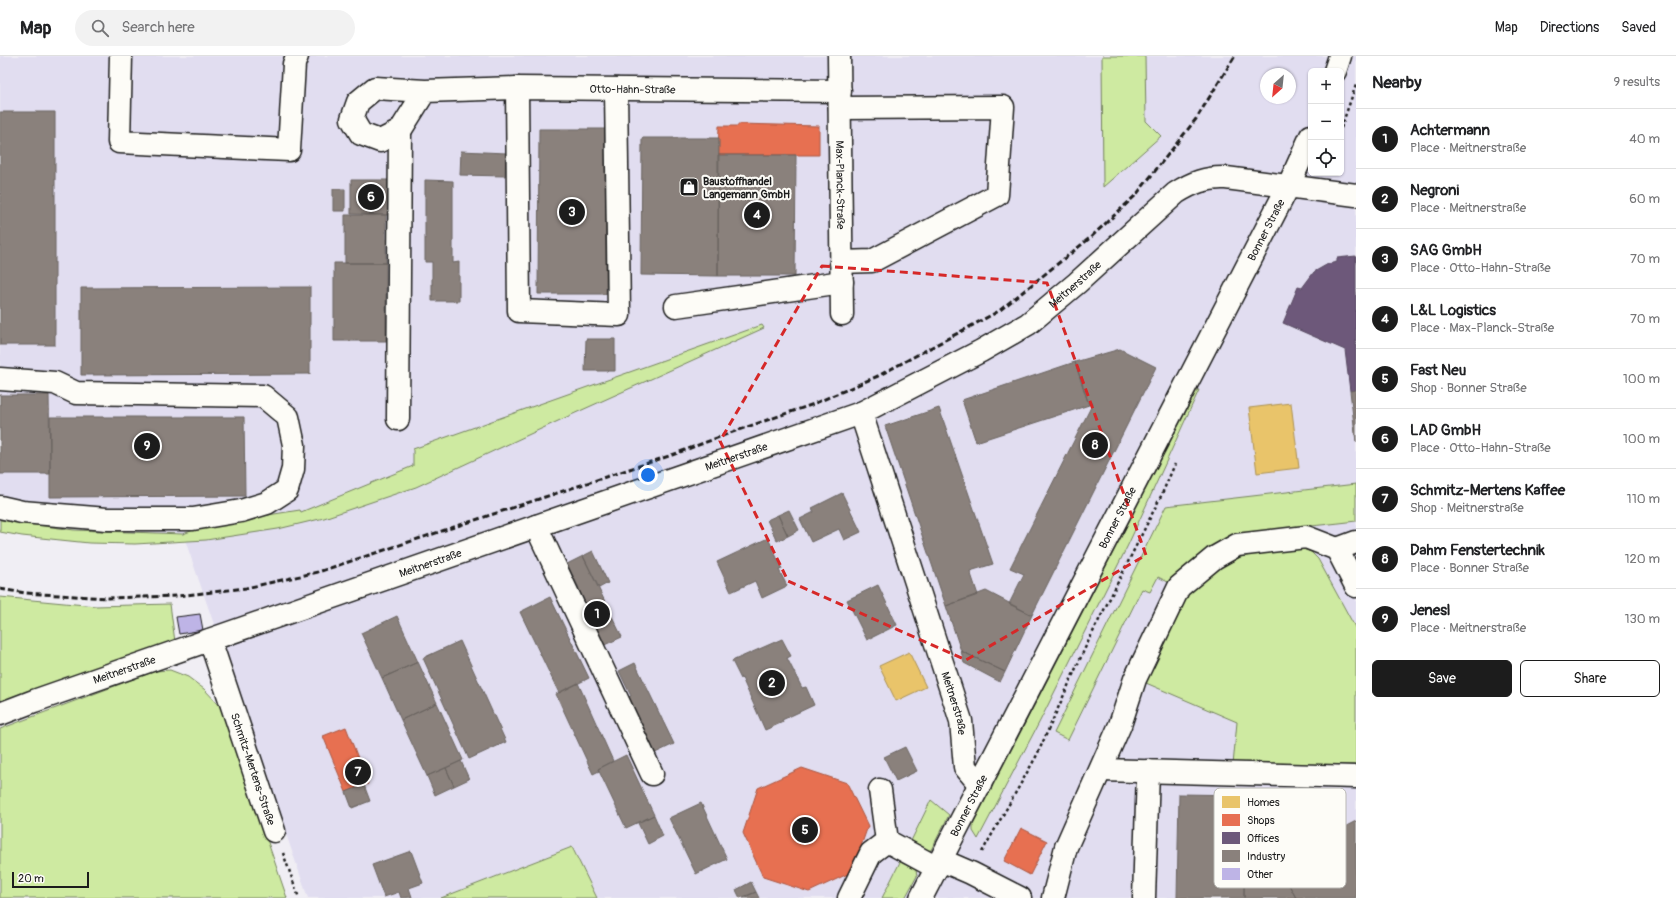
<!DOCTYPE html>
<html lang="en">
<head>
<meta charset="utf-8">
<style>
  :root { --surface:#fff; --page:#f2f2f2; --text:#202124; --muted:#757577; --line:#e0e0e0; --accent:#1c1c1c }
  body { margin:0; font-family:Pangolin,sans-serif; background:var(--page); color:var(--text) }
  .controls { position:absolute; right:12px; top:12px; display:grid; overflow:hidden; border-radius:6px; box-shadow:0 1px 3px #0004 }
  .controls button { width:36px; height:36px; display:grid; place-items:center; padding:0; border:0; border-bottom:1px solid var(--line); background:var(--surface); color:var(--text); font:20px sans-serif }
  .compass { position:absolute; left:1260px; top:12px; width:36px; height:36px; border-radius:50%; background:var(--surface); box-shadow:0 1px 3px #0004; rotate:207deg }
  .scale { position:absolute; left:12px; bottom:10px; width:77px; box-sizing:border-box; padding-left:4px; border:2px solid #1c1c1c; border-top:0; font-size:11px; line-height:14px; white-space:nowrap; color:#1c1c1c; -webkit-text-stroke:3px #fdfcf7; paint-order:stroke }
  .you { position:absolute; left:648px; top:419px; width:14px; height:14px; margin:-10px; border:3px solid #fff; border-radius:50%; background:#1a73e8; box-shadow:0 0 0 6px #1a73e833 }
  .badge { display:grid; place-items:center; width:26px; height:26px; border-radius:50%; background:var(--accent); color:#fff; font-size:13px; font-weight:700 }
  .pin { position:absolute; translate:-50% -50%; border:2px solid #fff; box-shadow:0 1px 4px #0006 }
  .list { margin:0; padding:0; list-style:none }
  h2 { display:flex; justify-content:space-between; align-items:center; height:52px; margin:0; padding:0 16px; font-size:17px }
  h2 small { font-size:13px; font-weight:400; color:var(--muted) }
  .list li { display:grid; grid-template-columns:26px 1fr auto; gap:12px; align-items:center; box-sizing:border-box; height:60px; padding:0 16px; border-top:1px solid var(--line) }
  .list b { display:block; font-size:15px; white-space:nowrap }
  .list p { margin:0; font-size:13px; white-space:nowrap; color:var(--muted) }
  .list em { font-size:13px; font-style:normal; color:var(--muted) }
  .actions { display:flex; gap:8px; padding:12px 16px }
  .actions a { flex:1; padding:9px 0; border:1px solid var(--accent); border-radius:6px; text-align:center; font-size:14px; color:var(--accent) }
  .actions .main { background:var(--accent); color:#fff }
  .icon { flex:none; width:22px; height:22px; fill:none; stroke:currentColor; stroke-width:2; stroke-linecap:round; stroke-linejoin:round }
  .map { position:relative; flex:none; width:1356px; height:842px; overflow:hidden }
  header { display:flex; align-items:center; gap:24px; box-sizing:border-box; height:56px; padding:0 20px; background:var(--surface); border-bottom:1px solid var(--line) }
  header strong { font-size:19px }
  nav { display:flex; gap:22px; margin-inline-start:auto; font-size:14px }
  .search { width:280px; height:36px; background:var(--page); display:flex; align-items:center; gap:10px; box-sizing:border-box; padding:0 14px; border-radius:22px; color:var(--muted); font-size:15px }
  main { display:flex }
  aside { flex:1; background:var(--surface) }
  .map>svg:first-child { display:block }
  .built { fill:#e1ddf0; fill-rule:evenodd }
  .green { fill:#ceeaa1; stroke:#75835e }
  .homes { fill:#e9c46a; stroke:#ac9253 }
  .shops { fill:#e76f51; stroke:#aa5641 }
  .offices { fill:#6d597a; stroke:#55475e }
  .industry { fill:#8a817c; stroke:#69635f }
  .building { fill:#beb4e6; stroke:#1c1c1c }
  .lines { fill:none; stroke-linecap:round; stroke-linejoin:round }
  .minor-casing { stroke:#1c1c1c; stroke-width:25 }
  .path { stroke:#1c1c1c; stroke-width:2.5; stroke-dasharray:3 3; stroke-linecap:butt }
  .minor { stroke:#fdfcf7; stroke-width:22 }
  .rail { stroke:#1c1c1c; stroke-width:3; stroke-dasharray:6 3; stroke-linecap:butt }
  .marked { fill:none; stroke:#d62828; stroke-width:3; stroke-dasharray:8 5; stroke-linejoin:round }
  .labels { text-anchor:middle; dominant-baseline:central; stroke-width:4; stroke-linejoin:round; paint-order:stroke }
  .street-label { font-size:11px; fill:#1c1c1c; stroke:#fdfcf7 }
  .poi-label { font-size:11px; font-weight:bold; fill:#1c1c1c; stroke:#fdfcf7; text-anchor:start }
  .key { fill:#fdfcf7; stroke:#bab9b5; stroke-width:1 }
  .key-label { font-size:11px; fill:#1c1c1c }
</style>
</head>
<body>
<header>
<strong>Map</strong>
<div class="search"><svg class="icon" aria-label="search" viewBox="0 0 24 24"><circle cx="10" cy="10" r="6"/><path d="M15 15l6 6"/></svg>Search here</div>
<nav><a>Map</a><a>Directions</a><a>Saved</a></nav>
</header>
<main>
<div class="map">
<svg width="1356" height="842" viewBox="0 0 1356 842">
  <rect width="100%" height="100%" fill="#f0eef4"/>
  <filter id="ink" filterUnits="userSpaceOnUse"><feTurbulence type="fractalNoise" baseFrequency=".025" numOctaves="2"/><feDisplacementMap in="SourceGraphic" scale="8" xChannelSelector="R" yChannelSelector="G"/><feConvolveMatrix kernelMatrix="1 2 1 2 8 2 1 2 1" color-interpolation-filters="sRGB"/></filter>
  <g filter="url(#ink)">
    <!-- built -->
    <path class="built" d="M0,0h1356v842h-759l-25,-51 -131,51h-133l-125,-364 -109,-4 -74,-10zM1311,15h30v102h-30zM1266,18h24v24h-24z"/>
    <!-- green -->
    <path class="green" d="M1102,0h43l1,65 15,15 -58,51z
      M762,269l2,3 -193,87 -155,72 -92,31 -46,11 -72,11 -71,4 -46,-1 -67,-7 -22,-4v-12l74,10 109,4 27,-10 90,-14 1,2 112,-46v-17z
      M1197,334h2l-71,155 -88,176 -62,118 -5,-8v-7z
      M1356,428v37c-45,6 -119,9 -156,34 -12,8 -19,18 -28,29l-14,-7 -8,15 -8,-3 -74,151 -14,-7 112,-227z
      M1303,493l8,3 7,7 38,70v136h-123l4,-43 -91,-39 42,-90 38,-31 15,-5 24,-5z
      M0,541l96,9 74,-2 5,38 -175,65z
      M170,614l18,7 16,12 18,19 65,190h-287v-169l155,-58z
      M931,744l18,15 -18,35 -6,1 -4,-5 -10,-5z
      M572,791l25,51h-156z
      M900,806l16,8 1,6 -12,22h-23z"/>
    <!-- homes -->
    <path class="homes" d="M1291,347l8,65 -42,5 -8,-65z
      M909,596l17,35 -30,14 -17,-35z"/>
    <!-- shops -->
    <path class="shops" d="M738,68l81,2v29h-101l1,-29h19z
      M346,671l22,57 -22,8 -23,-56z
      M802,712l45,15 21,43 -16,46 -43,20 -46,-15 -20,-44 15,-45z
      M1021,772l26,13 -17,34 -26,-14z"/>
    <!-- offices -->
    <path class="offices" d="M1356,200v134l-6,1 -5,-41 -62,-27 15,-36 4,1 12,-16 14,-8 9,-2v-4z"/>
    <!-- industry -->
    <path class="industry" d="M0,56h55v233h-55z
      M539,73h67v165h-68z
      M642,82h77l-1,138 -77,-1z
      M461,95l45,2 -1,23 -45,-1z
      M718,99h78l-1,121h-77z
      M351,124h41l-1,35 -40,-1z
      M425,124l28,1v82l6,-1v39h-27v-39h-7z
      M333,133h12v22h-12z
      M345,159h41v48h-41z
      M334,207h52v78h-52z
      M310,231v87l-229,1v-87z
      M586,283h29v32h-30z
      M1120,293l36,18 -124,248 -23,-11 15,-30 -14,-6 83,-165 -4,2 -14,-43z
      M1075,306l14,43 -113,37 -14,-42z
      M1356,334v52l-6,-51z
      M0,339h49l1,79h-50z
      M939,352l54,156 -23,7 8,24 -32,11 -61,-180z
      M50,361h194l1,79 -195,1z
      M842,437l19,39 -17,8 -5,-11 -28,13 -11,-23 14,-7 -2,-4z
      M789,454l10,20 -11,6 -10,-21z
      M778,459l10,21 -11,5 -10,-21z
      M768,482l14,31 -3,1 8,16 -25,12 -7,-17 -24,11 -14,-30z
      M593,495l15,32 -9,5 -16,-32z
      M583,500l39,81 -22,10 -27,-56 6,-3 -12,-24z
      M878,529l19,40 -30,15 -20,-40z
      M986,535l46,24 -27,57 -44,-21 -15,-45z
      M550,541l39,81 -30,15 -39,-81z
      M397,560l21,46 -36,16 -21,-45z
      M782,583l9,17 -4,2 15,30 4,-1 8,18 -32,15 1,2 -18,8 -23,-52 -1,1 -9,-18z
      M460,585l46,101 -37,17 -46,-101z
      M961,595l44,21 -5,10 -36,-19z
      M418,606l19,41 -36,17 -19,-42z
      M635,607l39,81 -23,11 -27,-56 7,-3 -12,-25z
      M578,627l35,78 -15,8 1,2 -6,3 -37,-80z
      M437,647l26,57 -36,16 -26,-56z
      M905,691l12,24 -21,10 -12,-24z
      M626,699l28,60 -28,13 -28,-59z
      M461,705l8,18 -15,7 -8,-18z
      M446,712l8,18 -19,9 -8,-19z
      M364,729l6,16 -18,7 -6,-16z
      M1179,738l67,1 -2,103h-67z
      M701,747l26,56 -31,15 -27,-56z
      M654,759l9,21 -15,8 -10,-21z
      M1356,765v77h-60l-19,-36z
      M411,795l12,32 -14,5 3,9 -11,1 -2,-6 -15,5 -12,-32z
      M1277,806l19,36h-52v-17z
      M751,826l5,10 -16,6 -4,-8z
      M756,836l3,6h-16z"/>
    <!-- building -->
    <path class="building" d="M200,558l3,16 -24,4 -3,-17z"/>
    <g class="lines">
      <defs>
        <g id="minor">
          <path d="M121,0l-2,86 170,8 5,-86 3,-8"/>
          <path id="s1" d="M839,0l3,258"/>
          <path d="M1335,15l5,-15"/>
          <path d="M517,32l2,223 100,4 -3,-226"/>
          <path id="s2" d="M425,35l-25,40 -20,10 -19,-7 -9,-15 6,-17 17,-14 50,3 92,-3 323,3"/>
          <path d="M840,52l163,-1 -6,88 -125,66 -31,1"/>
          <path d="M676,250l166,-24"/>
          <path d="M0,323l55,4 21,10 187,3 25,21 6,28 -1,24 -6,21 -20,13 -26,8 -48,8h-86l-85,-7 -22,-5"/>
          <path id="s3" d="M861,357l100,308 4,46 15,18"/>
          <path d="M398,363l2,-288"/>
          <path d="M536,470l116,248"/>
          <path d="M1337,493l19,-7"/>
          <path id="s4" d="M210,584l64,191"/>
          <path id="s5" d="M0,658l34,-13 827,-288 120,-62 47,-27 49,-41 99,-90c16,-10 30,-16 50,-15l130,17"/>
          <path d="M1101,714l255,7"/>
          <path d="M880,734l7,51"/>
          <path d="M941,804l30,13 49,25"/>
          <path d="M849,842l22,-45 16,-12 50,27"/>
          <path id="s6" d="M921,842l367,-711 23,-51"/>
          <path d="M1053,842l13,-51 54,-122 15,-46 44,-92 35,-29 23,-13 69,-8 31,12 19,37"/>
          <path d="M1144,842l4,-127"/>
        </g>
      </defs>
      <!-- minor casing -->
      <use href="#minor" class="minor-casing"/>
      <!-- path -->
      <path class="path" d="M1341,72l15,-43
        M982,796l55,-97 48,-107 76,-152 14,-32
        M283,797l16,45"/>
      <!-- minor -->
      <use href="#minor" class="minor"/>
      <!-- rail -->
      <path class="rail" d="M0,533l25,4 83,5 70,-2 68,-8 72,-16 354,-117 66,-25 73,-25 67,-29 121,-65 92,-74 45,-42 60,-76 39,-63"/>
    </g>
  </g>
  <!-- marked area -->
  <path class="marked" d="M822,210l225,17 99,272 -180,105 -178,-79 -68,-140z"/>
  <!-- icons -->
  <defs>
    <symbol id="shop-square" viewBox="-11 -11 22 22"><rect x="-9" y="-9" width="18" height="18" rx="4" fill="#1c1c1c" stroke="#fdfcf7"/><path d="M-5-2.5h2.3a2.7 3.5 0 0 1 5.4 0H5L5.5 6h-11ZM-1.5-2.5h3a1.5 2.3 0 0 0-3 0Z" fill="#fff"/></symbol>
  </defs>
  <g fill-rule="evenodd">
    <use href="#shop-square" x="678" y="120" width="22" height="22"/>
  </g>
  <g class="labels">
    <!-- street labels -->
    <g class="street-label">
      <text stroke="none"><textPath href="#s2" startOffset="405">Otto-Hahn-Straße</textPath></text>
      <text stroke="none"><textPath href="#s1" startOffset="129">Max-Planck-Straße</textPath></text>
      <text stroke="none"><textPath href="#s6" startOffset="752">Bonner Straße</textPath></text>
      <text stroke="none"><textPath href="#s5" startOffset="1163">Meitnerstraße</textPath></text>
      <text stroke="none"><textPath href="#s5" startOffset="780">Meitnerstraße</textPath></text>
      <text stroke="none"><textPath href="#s6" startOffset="428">Bonner Straße</textPath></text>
      <text stroke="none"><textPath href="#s5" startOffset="456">Meitnerstraße</textPath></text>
      <text stroke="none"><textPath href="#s5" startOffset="132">Meitnerstraße</textPath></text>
      <text stroke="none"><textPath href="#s3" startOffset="305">Meitnerstraße</textPath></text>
      <text stroke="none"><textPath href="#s4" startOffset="136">Schmitz-Mertens-Straße</textPath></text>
      <text stroke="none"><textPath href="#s6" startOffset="104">Bonner Straße</textPath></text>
    </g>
    <!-- poi labels -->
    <g class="poi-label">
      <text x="703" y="125">Baustoffhandel<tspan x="703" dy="13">Langemann GmbH</tspan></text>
    </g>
  </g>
  <!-- legend -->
  <rect x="1214" y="732" width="132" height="100" rx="6" class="key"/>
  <rect x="1222" y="740" width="18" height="12" fill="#e9c46a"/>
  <rect x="1222" y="758" width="18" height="12" fill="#e76f51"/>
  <rect x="1222" y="776" width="18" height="12" fill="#6d597a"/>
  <rect x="1222" y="794" width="18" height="12" fill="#8a817c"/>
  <rect x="1222" y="812" width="18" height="12" fill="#beb4e6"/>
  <g class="key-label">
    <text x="1247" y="750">Homes</text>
    <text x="1247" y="768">Shops</text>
    <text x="1247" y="786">Offices</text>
    <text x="1247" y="804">Industry</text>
    <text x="1247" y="822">Other</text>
  </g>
</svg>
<div class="controls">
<button>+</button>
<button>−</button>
<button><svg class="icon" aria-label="locate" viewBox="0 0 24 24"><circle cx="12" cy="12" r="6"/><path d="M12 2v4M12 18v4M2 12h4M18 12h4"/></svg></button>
</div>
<svg class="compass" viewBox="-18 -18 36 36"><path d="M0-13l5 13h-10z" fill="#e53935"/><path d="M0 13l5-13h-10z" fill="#757577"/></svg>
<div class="scale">20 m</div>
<div class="you"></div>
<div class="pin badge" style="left:597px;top:558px">1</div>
<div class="pin badge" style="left:772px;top:627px">2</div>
<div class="pin badge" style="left:572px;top:156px">3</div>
<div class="pin badge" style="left:757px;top:159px">4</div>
<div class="pin badge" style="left:805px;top:774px">5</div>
<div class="pin badge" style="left:371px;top:141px">6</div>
<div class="pin badge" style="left:358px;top:716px">7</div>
<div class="pin badge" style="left:1095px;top:389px">8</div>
<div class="pin badge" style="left:147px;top:390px">9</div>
</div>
<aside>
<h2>Nearby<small>9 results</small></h2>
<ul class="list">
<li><span class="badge">1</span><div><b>Achtermann</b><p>Place · Meitnerstraße</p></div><em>40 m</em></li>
<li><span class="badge">2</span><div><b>Negroni</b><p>Place · Meitnerstraße</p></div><em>60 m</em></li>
<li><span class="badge">3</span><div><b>SAG GmbH</b><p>Place · Otto-Hahn-Straße</p></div><em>70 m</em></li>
<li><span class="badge">4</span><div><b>L&amp;L Logistics</b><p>Place · Max-Planck-Straße</p></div><em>70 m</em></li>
<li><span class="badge">5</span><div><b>Fast Neu</b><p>Shop · Bonner Straße</p></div><em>100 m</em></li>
<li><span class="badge">6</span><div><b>LAD GmbH</b><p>Place · Otto-Hahn-Straße</p></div><em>100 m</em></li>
<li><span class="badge">7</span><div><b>Schmitz-Mertens Kaffee</b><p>Shop · Meitnerstraße</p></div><em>110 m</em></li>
<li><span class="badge">8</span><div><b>Dahm Fenstertechnik</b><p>Place · Bonner Straße</p></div><em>120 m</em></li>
<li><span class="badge">9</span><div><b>Jenesl</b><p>Place · Meitnerstraße</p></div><em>130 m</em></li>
</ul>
<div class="actions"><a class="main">Save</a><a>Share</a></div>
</aside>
</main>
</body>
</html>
